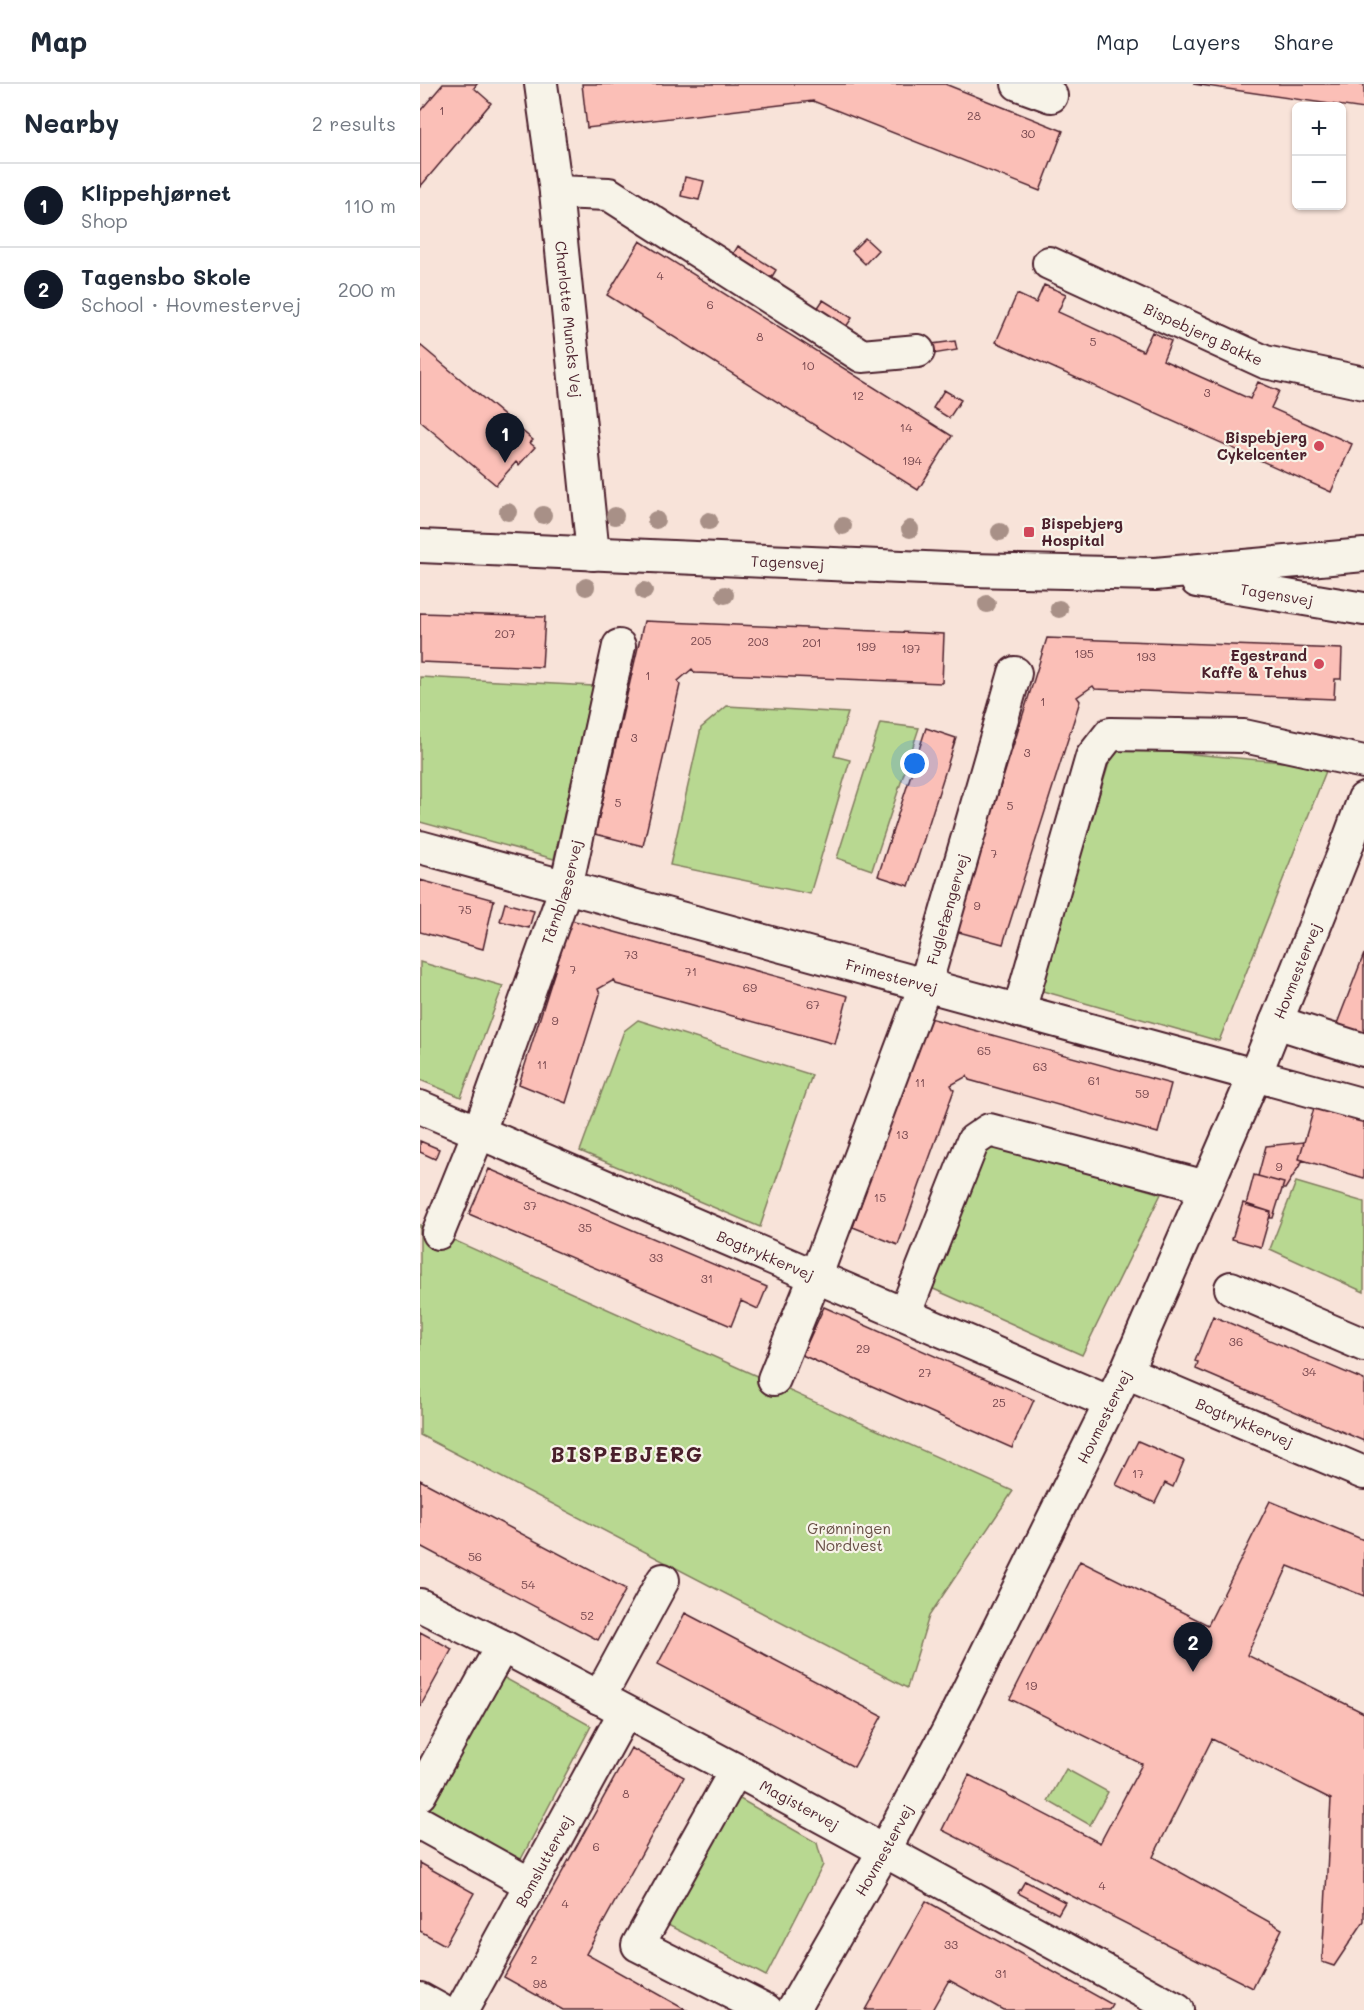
<!DOCTYPE html>
<html lang="en">
<head>
<meta charset="utf-8">
<style>
  :root { --surface:#fff; --page:#f2f2f3; --text:#1f2937; --muted:#747a83; --line:#e0e1e3; --accent:#111827 }
  body { margin:0; font-family:Mali,sans-serif; background:var(--page); color:var(--text) }
  .controls { position:absolute; right:18px; top:18px; display:grid; overflow:hidden; border-radius:9px; box-shadow:0 2px 4px #0004 }
  .controls button { width:54px; height:54px; display:grid; place-items:center; padding:0; border:0; border-bottom:2px solid var(--line); background:var(--surface); color:var(--text); font:30px sans-serif }
  .you { position:absolute; left:495px; top:680px; width:21px; height:21px; margin:-15px; border:4px solid #fff; border-radius:50%; background:#1a73e8; box-shadow:0 0 0 9px #1a73e833 }
  .badge { display:grid; place-items:center; width:39px; height:39px; border-radius:50%; background:var(--accent); color:#fff; font-size:20px; font-weight:700 }
  .pin { position:absolute; translate:-50% -50px; filter:drop-shadow(0 2px 3px #0008) }
  .pin::after { content:''; position:absolute; top:32px; width:21px; height:18px; background:inherit; clip-path:polygon(0 0,100% 0,50% 100%) }
  .list { margin:0; padding:0; list-style:none }
  h2 { display:flex; justify-content:space-between; align-items:center; height:78px; margin:0; padding:0 24px; font-size:26px }
  h2 small { font-size:20px; font-weight:400; color:var(--muted) }
  .list li { display:grid; grid-template-columns:39px 1fr auto; gap:18px; align-items:center; box-sizing:border-box; height:84px; padding:0 24px; border-top:2px solid var(--line) }
  .list b { display:block; font-size:22px; white-space:nowrap }
  .list p { margin:0; font-size:20px; white-space:nowrap; color:var(--muted) }
  .list em { font-size:20px; font-style:normal; color:var(--muted) }
  .map { position:relative; flex:none; width:944px; height:1926px; overflow:hidden }
  header { display:flex; align-items:center; gap:36px; box-sizing:border-box; height:84px; padding:0 30px; background:var(--surface); border-bottom:2px solid var(--line) }
  header strong { font-size:28px }
  nav { display:flex; gap:33px; margin-inline-start:auto; font-size:21px }
  main { display:flex }
  aside { flex:1; background:var(--surface) }
  .map>svg:first-child { display:block }
  .green { fill:#b8d891; stroke:#817c5e; stroke-width:1.5 }
  .building { fill:#fbbfb7; stroke:#4a1f2b; stroke-width:1.5 }
  .lines { fill:none; stroke-linecap:round; stroke-linejoin:round }
  .minor-casing { stroke:#4a1f2b; stroke-width:36 }
  .minor { stroke:#f7f3e8; stroke-width:32 }
  .tree { fill:#a89087 }
  .poi-dot { fill:#d1495b; stroke:#f7f3e8; stroke-width:2 }
  .labels { text-anchor:middle; dominant-baseline:central; stroke-width:4.5; stroke-linejoin:round; paint-order:stroke }
  .number-label { font-size:12px; fill:#76474e }
  .street-label { font-size:15px; fill:#4a1f2b; stroke:#f7f3e8 }
  .poi-label { font-size:15px; font-weight:bold; fill:#4a1f2b; stroke:#f7f3e8; text-anchor:end }
  .park-label { font-size:15px; fill:#664d44; stroke:#f7f3e8 }
  .district-label { font-size:21px; font-weight:bold; letter-spacing:1.5px; fill:#4a1f2b; stroke:#f7f3e8 }
</style>
</head>
<body>
<header>
<strong>Map</strong>
<nav><a>Map</a><a>Layers</a><a>Share</a></nav>
</header>
<main>
<aside>
<h2>Nearby<small>2 results</small></h2>
<ul class="list">
<li><span class="badge">1</span><div><b>Klippehjørnet</b><p>Shop</p></div><em>110 m</em></li>
<li><span class="badge">2</span><div><b>Tagensbo Skole</b><p>School · Hovmestervej</p></div><em>200 m</em></li>
</ul>
</aside>
<div class="map">
<svg width="944" height="1926" viewBox="0 0 944 1926">
  <rect width="100%" height="100%" fill="#f8e3d9"/>
  <filter id="ink" filterUnits="userSpaceOnUse"><feTurbulence type="fractalNoise" baseFrequency=".0167" numOctaves="2"/><feDisplacementMap in="SourceGraphic" scale="12" xChannelSelector="R" yChannelSelector="G"/><feConvolveMatrix kernelMatrix="1 2 1 2 8 2 1 2 1" color-interpolation-filters="sRGB"/></filter>
  <g filter="url(#ink)">
    <!-- green -->
    <path class="green" d="M0,593l173,9 -39,173 -134,-37z
      M307,622l121,7 -14,43 16,4 -40,134 -140,-29 31,-137z
      M460,639l39,5 -47,142 -35,-12z
      M694,663l214,19 -109,275 -180,-51z
      M0,878l83,24 -42,111 -41,-17z
      M218,936l174,55 -52,152 -180,-76 44,-120z
      M565,1058l176,52 -79,161 -153,-68z
      M876,1098l68,20v90l-94,-43z
      M0,1141l593,266 -84,125 -22,72 -487,-253z
      M74,1588l97,54 -71,135 -100,-54z
      M646,1685l42,23 -18,33 -42,-24z
      M313,1711l84,48 6,22 -57,111 -102,-53z"/>
    <!-- building -->
    <path class="building" d="M23,0h34l-3,4 17,15 -71,84v-76z
      M162,0h363l118,47 -23,60 -227,-90 -226,27z
      M773,0h171v25z
      M265,93l19,4 -5,19 -18,-4z
      M445,154l13,12 -13,14 -13,-13z
      M220,157l312,195 -34,54 -311,-195z
      M318,162l38,24 -6,10 -38,-24z
      M624,201l22,9 -8,18 85,39 9,-19 19,9 -8,19 87,39 8,-17 21,9 -8,17 81,36 -21,48 -335,-150 21,-48 19,9z
      M403,216l29,18 -6,9 -29,-18z
      M535,257l2,9 -24,4 -1,-10z
      M0,261l113,95 -3,3 5,4 -16,18 -3,-3 -20,23 -76,-64z
      M524,306l17,10 -12,18 -16,-10z
      M0,529l125,4 -3,50 -122,-5z
      M224,537l300,13 -2,49 -247,-10 -3,-4 -14,12 2,4 -37,161 -48,-12z
      M627,554l295,11 -1,30h-6l-1,20 -239,-10 -2,-3 -16,11 3,4 -77,243 -48,-13z
      M506,644l30,10 -47,148 -31,-10z
      M0,796l74,20 -11,49 -63,-17z
      M85,819l29,8 -5,17 -29,-7z
      M151,836l277,76 -13,48 -219,-60 -2,-4 -16,9 2,5 -34,109 -47,-19z
      M944,870v88l-31,-8z
      M506,933l245,67 -13,49 -189,-53 -2,-4 -16,9 3,5 -56,155 -45,-18z
      M895,1021l49,15v58l-65,-19z
      M0,1057l19,8 -4,10 -15,-7z
      M884,1058l-5,17 4,1 -18,29h-3l2,-6 -26,-7 8,-30z
      M69,1085l278,118 -9,22 -17,-8 -10,25 -262,-112z
      M834,1091l30,8 -11,35h-3l1,-6 -25,-7z
      M823,1119l28,9 -10,35 -29,-8z
      M404,1223l210,93 -22,48 -210,-93z
      M793,1232l151,64v61l-168,-72 2,-7 -3,-1z
      M718,1357l46,20 -11,26 -8,-4 -10,20 -39,-18z
      M0,1396l206,109 -28,51 -178,-94z
      M850,1417l94,39v56l-76,-30 -41,89 117,58v208l-30,45 -12,-4 9,-163 -119,-60 -59,118 129,72 -29,59 -311,-158 27,-55 131,68 42,-79 -132,-65 70,-138 128,64z
      M265,1529l197,103 -28,51 -196,-103z
      M0,1548l32,17 -32,58z
      M211,1664l53,29 -98,177 100,56h-123l-59,-33z
      M0,1779l54,30 -29,52 -25,-14z
      M605,1797l40,21 -7,12 -40,-21z
      M506,1817l187,104 -3,5h-107l-54,-30 -17,30h-67z"/>
    <g class="lines">
      <defs>
        <g id="minor">
          <path id="s1" d="M121,0l15,108 37,362"/>
          <path d="M598,0l33,12"/>
          <path d="M136,108l53,2 253,162 56,-5"/>
          <path id="s2" d="M629,179l216,99 99,21"/>
          <path id="s3" d="M0,462l550,24 185,4 209,-19"/>
          <path id="s4" d="M777,497l167,28"/>
          <path id="s5" d="M0,763l944,258"/>
          <path d="M599,927l73,-254 18,-23 134,2 120,26"/>
          <path d="M856,938l88,28"/>
          <path id="s6" d="M0,1023l691,296"/>
          <path id="s7" d="M18,1149l41,-101 87,-245 53,-241"/>
          <path d="M811,1204l133,57"/>
          <path d="M485,1229l68,-172 16,-11 217,57"/>
          <path id="s8" d="M706,1288l238,101"/>
          <path id="s9" d="M354,1295l42,-104 109,-289 90,-313"/>
          <path id="s10" d="M0,1521l82,41 234,124 441,240"/>
          <path d="M179,1614l64,-118"/>
          <path d="M316,1686l-98,175 128,65"/>
          <path d="M0,1710l82,-148"/>
          <path d="M0,1739l110,61"/>
          <path d="M0,1915l20,11"/>
          <path id="s11" d="M42,1926l163,-298"/>
          <path id="s12" d="M373,1926l91,-159 64,-120 178,-359 129,-297 91,-227 18,-49"/>
        </g>
      </defs>
      <!-- minor casing -->
      <use href="#minor" class="minor-casing"/>
      <!-- minor -->
      <use href="#minor" class="minor"/>
    </g>
    <!-- trees -->
    <g class="tree">
      <circle cx="88" cy="428" r="9"/>
      <circle cx="123" cy="431" r="9"/>
      <circle cx="195" cy="432" r="9"/>
      <circle cx="236" cy="436" r="9"/>
      <circle cx="289" cy="437" r="9"/>
      <circle cx="423" cy="442" r="9"/>
      <circle cx="490" cy="445" r="9"/>
      <circle cx="580" cy="448" r="9"/>
      <circle cx="166" cy="503" r="9"/>
      <circle cx="224" cy="507" r="9"/>
      <circle cx="305" cy="511" r="9"/>
      <circle cx="567" cy="520" r="9"/>
      <circle cx="639" cy="525" r="9"/>
    </g>
  </g>
  <!-- markers -->
  <g class="poi-dot">
    <circle cx="899" cy="362" r="6"/>
    <rect x="603" y="442" width="12" height="12" rx="3"/>
    <circle cx="899" cy="580" r="6"/>
  </g>
  <g class="labels">
    <!-- number labels -->
    <g class="number-label">
      <text x="22" y="26">1</text>
      <text x="554" y="31">28</text>
      <text x="608" y="49">30</text>
      <text x="240" y="191">4</text>
      <text x="290" y="220">6</text>
      <text x="340" y="252">8</text>
      <text x="673" y="257">5</text>
      <text x="388" y="281">10</text>
      <text x="787" y="308">3</text>
      <text x="438" y="311">12</text>
      <text x="486" y="343">14</text>
      <text x="492" y="376">194</text>
      <text x="85" y="549">207</text>
      <text x="281" y="556">205</text>
      <text x="338" y="557">203</text>
      <text x="392" y="558">201</text>
      <text x="446" y="562">199</text>
      <text x="491" y="564">197</text>
      <text x="664" y="569">195</text>
      <text x="726" y="572">193</text>
      <text x="228" y="591">1</text>
      <text x="623" y="617">1</text>
      <text x="214" y="653">3</text>
      <text x="607" y="668">3</text>
      <text x="198" y="718">5</text>
      <text x="590" y="721">5</text>
      <text x="574" y="769">7</text>
      <text x="557" y="821">9</text>
      <text x="45" y="825">75</text>
      <text x="211" y="870">73</text>
      <text x="153" y="885">7</text>
      <text x="271" y="887">71</text>
      <text x="330" y="903">69</text>
      <text x="393" y="920">67</text>
      <text x="135" y="936">9</text>
      <text x="564" y="966">65</text>
      <text x="122" y="980">11</text>
      <text x="620" y="982">63</text>
      <text x="674" y="996">61</text>
      <text x="500" y="998">11</text>
      <text x="722" y="1009">59</text>
      <text x="482" y="1050">13</text>
      <text x="859" y="1082">9</text>
      <text x="460" y="1113">15</text>
      <text x="110" y="1121">37</text>
      <text x="165" y="1143">35</text>
      <text x="236" y="1173">33</text>
      <text x="287" y="1194">31</text>
      <text x="816" y="1257">36</text>
      <text x="443" y="1264">29</text>
      <text x="889" y="1287">34</text>
      <text x="505" y="1288">27</text>
      <text x="579" y="1318">25</text>
      <text x="718" y="1389">17</text>
      <text x="55" y="1472">56</text>
      <text x="108" y="1500">54</text>
      <text x="167" y="1531">52</text>
      <text x="611" y="1601">19</text>
      <text x="206" y="1709">8</text>
      <text x="176" y="1762">6</text>
      <text x="682" y="1801">4</text>
      <text x="145" y="1819">4</text>
      <text x="531" y="1860">33</text>
      <text x="114" y="1875">2</text>
      <text x="581" y="1889">31</text>
      <text x="120" y="1899">98</text>
    </g>
    <!-- street labels -->
    <g class="street-label">
      <text stroke="none"><textPath href="#s1" startOffset="237">Charlotte Muncks Vej</textPath></text>
      <text stroke="none"><textPath href="#s2" startOffset="170">Bispebjerg Bakke</textPath></text>
      <text stroke="none"><textPath href="#s3" startOffset="368">Tagensvej</textPath></text>
      <text stroke="none"><textPath href="#s4" startOffset="81">Tagensvej</textPath></text>
      <text stroke="none"><textPath href="#s7" startOffset="363">Tårnblæservej</textPath></text>
      <text stroke="none"><textPath href="#s9" startOffset="501">Fuglefængervej</textPath></text>
      <text stroke="none"><textPath href="#s12" startOffset="1156">Hovmestervej</textPath></text>
      <text stroke="none"><textPath href="#s5" startOffset="489">Frimestervej</textPath></text>
      <text stroke="none"><textPath href="#s6" startOffset="376">Bogtrykkervej</textPath></text>
      <text stroke="none"><textPath href="#s12" startOffset="670">Hovmestervej</textPath></text>
      <text stroke="none"><textPath href="#s8" startOffset="129">Bogtrykkervej</textPath></text>
      <text stroke="none"><textPath href="#s10" startOffset="429">Magistervej</textPath></text>
      <text stroke="none"><textPath href="#s12" startOffset="184">Hovmestervej</textPath></text>
      <text stroke="none"><textPath href="#s11" startOffset="170">Bomsluttervej</textPath></text>
    </g>
    <!-- poi labels -->
    <g class="poi-label">
      <text x="887" y="353">Bispebjerg<tspan x="887" dy="17">Cykelcenter</tspan></text>
      <text x="621" y="439" text-anchor="start">Bispebjerg<tspan x="621" dy="17">Hospital</tspan></text>
      <text x="887" y="571">Egestrand<tspan x="887" dy="17">Kaffe &amp; Tehus</tspan></text>
    </g>
    <!-- park labels -->
    <g class="park-label">
      <text x="429" y="1444">Grønningen<tspan x="429" dy="17">Nordvest</tspan></text>
    </g>
    <!-- district labels -->
    <g class="district-label">
      <text x="207" y="1369">BISPEBJERG</text>
    </g>
  </g>
</svg>
<div class="controls">
<button>+</button>
<button>−</button>
</div>
<div class="you"></div>
<div class="pin badge" style="left:85px;top:379px">1</div>
<div class="pin badge" style="left:773px;top:1588px">2</div>
</div>
</main>
</body>
</html>
